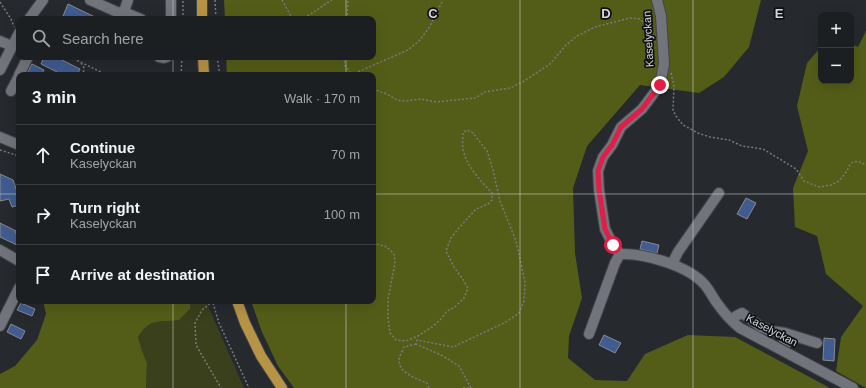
<!DOCTYPE html>
<html lang="en">
<head>
<meta charset="utf-8">
<style>
  :root { --surface:#1c1f22; --page:#25272a; --text:#f1f3f6; --muted:#a0a2a5; --line:#3a3d40 }
  body { margin:0; font-family:Helvetica,sans-serif; background:var(--page); color:var(--text) }
  .controls { position:absolute; right:12px; top:12px; display:grid; overflow:hidden; border-radius:8px; box-shadow:0 4px 16px #0002 }
  .controls button { width:36px; height:36px; display:grid; place-items:center; padding:0; border:0; border-bottom:1px solid var(--line); background:var(--surface); color:var(--text); font:20px sans-serif }
  .stop { position:absolute; width:12px; height:12px; margin:-9px; border:3px solid #e11d48; border-radius:50%; background:#fff }
  .stop.end { background:#e11d48; border-color:#fff; box-shadow:0 1px 4px #0008 }
  .list { margin:0; padding:0; list-style:none }
  h2 { display:flex; justify-content:space-between; align-items:center; height:52px; margin:0; padding:0 16px; font-size:17px }
  h2 small { font-size:13px; font-weight:400; color:var(--muted) }
  .list li { display:grid; grid-template-columns:26px 1fr auto; gap:12px; align-items:center; box-sizing:border-box; height:60px; padding:0 16px; border-top:1px solid var(--line) }
  .list b { display:block; font-size:15px; white-space:nowrap }
  .list p { margin:0; font-size:13px; white-space:nowrap; color:var(--muted) }
  .list em { font-size:13px; font-style:normal; color:var(--muted) }
  .icon { flex:none; width:22px; height:22px; fill:none; stroke:currentColor; stroke-width:2; stroke-linecap:round; stroke-linejoin:round }
  .map { position:relative; flex:none; width:866px; height:388px; overflow:hidden }
  .search { position:absolute; background:var(--surface); box-shadow:0 4px 16px #0002; left:16px; top:16px; width:360px; height:44px; display:flex; align-items:center; gap:10px; box-sizing:border-box; padding:0 14px; border-radius:8px; color:var(--muted); font-size:15px }
  .panel { position:absolute; background:var(--surface); box-shadow:0 4px 16px #0002; left:16px; top:72px; width:360px; height:232px; border-radius:8px }
  .map>svg:first-child { display:block }
  .green { fill:#3a401b }
  .forest { fill:#545d18 }
  .building { fill:#405c90; stroke:#878a90 }
  .lines { fill:none; stroke-linecap:round; stroke-linejoin:round }
  .minor-casing { stroke:#424449; stroke-width:12 }
  .major-casing { stroke:#424449; stroke-width:12 }
  .path { stroke:#787a7e; stroke-width:1.5; stroke-dasharray:2 2; stroke-linecap:butt }
  .minor { stroke:#71747a; stroke-width:10 }
  .major { stroke:#b79445; stroke-width:10 }
  .route { stroke:#e11d48; stroke-width:5 }
  .grid { fill:none; stroke:#d4d6d9; stroke-width:1; stroke-opacity:0.55 }
  .labels { text-anchor:middle; dominant-baseline:central; stroke-width:3.5; stroke-linejoin:round; paint-order:stroke }
  .street-label { font-size:11px; fill:#d4d6d9; stroke:#101114 }
  .grid-label { font-size:13px; text-anchor:middle; font-weight:bold; fill:#d4d6d9; stroke:#101114; stroke-width:3.5; stroke-linejoin:round; paint-order:stroke }
</style>
</head>
<body>
<div class="map">
<svg width="866" height="388" viewBox="0 0 866 388">
  <rect width="100%" height="100%" fill="#26292e"/>
  <!-- green -->
  <path class="green" d="M190,301h16l38,87h-98l1,-25 -5,-12 -4,-14c13,-20 20,-14 41,-17l11,-11z"/>
  <!-- forest -->
  <path class="forest" d="M224,0h537l-12,47 -25,30 -25,16 -59,-8 -53,61 -14,42 2,65 7,45 -13,38 -1,22 27,22 32,1 18,-27 43,-19 47,2 95,51h-536l-16,-22 -16,-34 -11,-31h122v-226h-146l-1,-18h147v-38h-148z
    M866,31v357l-30,-17 5,-34 22,-31 -37,-32 -9,-38 -22,-9 -2,-39 15,-37 -11,-45 10,-43 14,-16v34h30v-37l7,3z
    M43,301h147v8l-11,11c-21,3 -28,-3 -41,17l4,14 5,12 -1,25h-146v-14l15,-8 22,-26 9,-26z"/>
  <!-- building -->
  <path class="building" d="M68,4l31,15h-30l-6,-3z
    M44,57h12l24,12 -3,6h-14l-22,-11z
    M32,64l12,6 -3,5h-15z
    M0,174l13,6 6,17v8l-7,2 -3,-8 -9,2z
    M746,198l10,5 -9,16 -10,-5z
    M0,223l16,8 -1,2 4,2v11l-19,-9z
    M642,241l17,4 -2,8 -17,-4z
    M21,303l14,6 -3,7 -15,-6z
    M11,324l14,7 -4,8 -14,-7z
    M604,335l17,8 -6,10 -16,-8z
    M824,338l11,1 -1,22 -11,-1z
    M780,339l12,3 -2,5 -11,-6z"/>
  <g class="lines">
    <defs>
      <path id="minor" d="M90,0l27,12 12,2 12,5
        M123,14l5,-14
        M29,19l14,-19
        M171,19v-19
        M0,41l12,5
        M159,57l5,1 3,-1
        M0,70l19,-37
        M19,75l9,-18
        M11,91l8,-15
        M0,137l19,8
        M0,250l19,11
        M620,254l-7,-9 -8,-16 -6,-39 -1,-19 5,-14 9,-12 9,-18 21,-18 18,-24 4,-21 -3,-48 -4,-16
        M620,254c25,-1 69,12 85,31 5,6 8,13 12,18 7,10 14,18 23,25l113,60
        M672,264l6,-12 41,-59
        M732,321l4,-5 6,-3 19,14 11,4 13,2 32,10
        M0,326l19,-38
        M589,334l26,-71 5,-9"/>
      <path id="major" d="M202,0v19
        M203,57l1,18
        M237,301l8,22 16,33 21,32"/>
    </defs>
    <!-- minor casing -->
    <use href="#minor" class="minor-casing"/>
    <!-- major casing -->
    <use href="#major" class="major-casing"/>
    <!-- path -->
    <path class="path" d="M215,0l1,19
      M282,0l10,18c19,1 25,-10 40,-18
      M0,2l11,17 3,8
      M183,19v-19
      M347,19l1,-19
      M70,57l37,18
      M217,57l3,18
      M344,57l1,9 7,9
      M81,63l3,5 -1,7
      M671,73l3,13 -1,24 3,6 7,9 15,8 12,4 19,3 13,6 21,3 33,20 8,12 15,6 12,-2 8,-4 8,-10 3,-7c6,-4 11,-3 16,2
      M181,75l1,-18
      M351,75l57,-25 12,-10 10,-14 13,-26
      M373,89l14,5 10,6 8,1 16,-2 15,3 39,-4 10,-6 25,-4 14,-7 26,-17 16,-19 11,-9 18,-9 35,-9 10,1 4,4 10,19
      M0,150l19,6
      M373,243l14,4 7,7 1,9 -7,36v19l2,15 6,7 10,1 12,-5 14,-9 9,-8 6,-8 8,-4 9,-9 4,-10 -6,-10 -8,-11 -8,-16 5,-13 8,-10 17,-19 12,-5 4,-4v-7c-11,-12 -26,-27 -29,-44 -1,-5 0,-11 0,-16l4,-3 6,3 14,18 6,19 7,31 16,40 9,41 -1,19 -5,12 -13,9 -53,25 -36,-7 -1,4 25,11 18,11 12,22h2
      M213,301l-11,9 -7,13 1,22 25,43
      M213,303l6,20 30,65
      M416,344l-12,3c-1,3 -4,8 -5,12 -1,14 18,20 28,24l2,5
      M463,388h7"/>
    <!-- minor -->
    <use href="#minor" class="minor"/>
    <!-- major -->
    <use href="#major" class="major"/>
  </g>
  <g class="lines">
    <!-- route -->
    <path class="route" d="M613,245l-8,-16 -6,-39 -1,-19 5,-14 9,-12 9,-18 21,-18 18,-24"/>
  </g>
  <!-- grid -->
  <path class="grid" d="M173,0v19M346,0v19M520,0v388M693,0v388M173,57v18M346,57v18M0,194h19M373,194h493M173,301v87M346,301v87"/>
  <g class="labels">
    <!-- street labels -->
    <g class="street-label">
      <text transform="translate(648 39) rotate(-93)">Kaselyckan</text>
      <text transform="translate(772 330) rotate(28)">Kaselyckan</text>
    </g>
  </g>
  <g class="grid-label">
    <text x="433" y="18">C</text>
    <text x="606" y="18">D</text>
    <text x="779" y="18">E</text>
  </g>
</svg>
<div class="controls">
<button>+</button>
<button>−</button>
</div>
<div class="stop" style="left:613px;top:245px"></div>
<div class="stop end" style="left:660px;top:85px"></div>
<div class="search"><svg class="icon" aria-label="search" viewBox="0 0 24 24"><circle cx="10" cy="10" r="6"/><path d="M15 15l6 6"/></svg>Search here</div>
<section class="panel">
<h2>3 min<small>Walk · 170 m</small></h2>
<ul class="list">
<li><svg class="icon" aria-label="ahead" viewBox="0 0 24 24"><path d="M12 20V5M6 11l6-6 6 6"/></svg><div><b>Continue</b><p>Kaselyckan</p></div><em>70 m</em></li>
<li><svg class="icon" aria-label="right" viewBox="0 0 24 24"><path d="M7 20v-9h11M14 6l5 5-5 5"/></svg><div><b>Turn right</b><p>Kaselyckan</p></div><em>100 m</em></li>
<li><svg class="icon" aria-label="arrive" viewBox="0 0 24 24"><path d="M6 21V4h12l-3 4 3 4H6"/></svg><div><b>Arrive at destination</b></div></li>
</ul>
</section>
</div>
</body>
</html>
